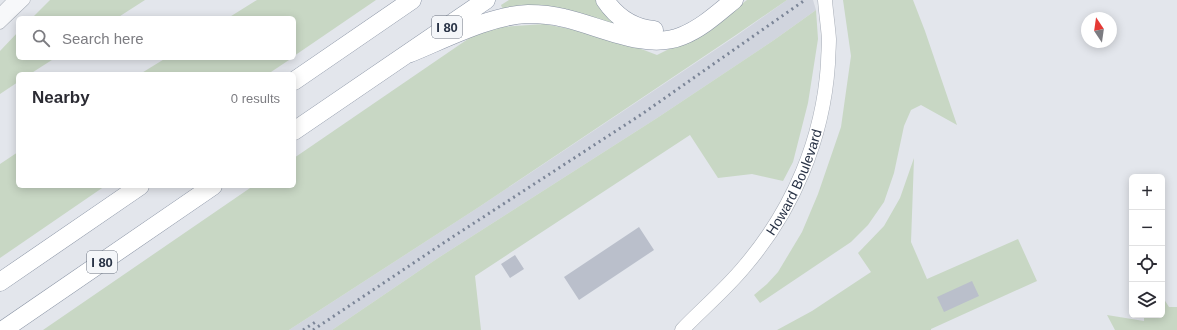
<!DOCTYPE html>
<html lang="en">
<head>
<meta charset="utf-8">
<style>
  :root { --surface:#fff; --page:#f7f7f7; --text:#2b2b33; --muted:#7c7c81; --line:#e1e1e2 }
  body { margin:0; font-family:Helvetica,sans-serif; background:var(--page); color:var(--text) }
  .controls { position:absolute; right:12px; bottom:12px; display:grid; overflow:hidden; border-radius:6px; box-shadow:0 2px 10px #0003 }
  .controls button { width:36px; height:36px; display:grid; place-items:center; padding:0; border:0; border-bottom:1px solid var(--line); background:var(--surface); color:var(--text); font:20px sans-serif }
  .compass { position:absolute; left:1081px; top:12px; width:36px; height:36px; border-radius:50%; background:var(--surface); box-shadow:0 2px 10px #0003; rotate:347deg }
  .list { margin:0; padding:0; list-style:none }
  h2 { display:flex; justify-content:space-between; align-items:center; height:52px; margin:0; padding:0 16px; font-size:17px }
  h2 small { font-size:13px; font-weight:400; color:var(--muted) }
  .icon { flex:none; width:22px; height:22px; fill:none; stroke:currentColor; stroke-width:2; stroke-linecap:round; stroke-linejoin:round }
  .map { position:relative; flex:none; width:1177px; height:330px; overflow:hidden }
  .search { position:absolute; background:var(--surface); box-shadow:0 2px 10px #0003; left:16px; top:16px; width:280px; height:44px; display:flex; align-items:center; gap:10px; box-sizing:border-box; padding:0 14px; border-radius:6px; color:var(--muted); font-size:15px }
  .panel { position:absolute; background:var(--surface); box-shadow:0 2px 10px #0003; left:16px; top:72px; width:280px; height:116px; border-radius:6px }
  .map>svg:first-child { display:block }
  .built { fill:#d1d5de }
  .green { fill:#c8d7c4 }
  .building { fill:#babfcb }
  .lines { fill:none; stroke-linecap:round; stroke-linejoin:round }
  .minor-casing { stroke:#a7adb7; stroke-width:11 }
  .secondary-casing { stroke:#a7adb7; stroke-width:15 }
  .motorway-casing { stroke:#8993a4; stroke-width:19 }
  .minor { stroke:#f7f8fa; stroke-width:10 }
  .secondary { stroke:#fff; stroke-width:14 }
  .motorway { stroke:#fff; stroke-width:18 }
  .rail { stroke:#7b8597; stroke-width:3; stroke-dasharray:2 4; stroke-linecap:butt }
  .labels { text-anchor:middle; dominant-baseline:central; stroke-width:3; stroke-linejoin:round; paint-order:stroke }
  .shield { fill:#f4f6f9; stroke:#666e7c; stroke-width:1 }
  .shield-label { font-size:13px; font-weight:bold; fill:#293346 }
  .street-label { font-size:14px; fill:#293346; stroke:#f4f6f9 }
</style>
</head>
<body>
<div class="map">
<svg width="1177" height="330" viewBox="0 0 1177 330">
  <rect width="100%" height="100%" fill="#e3e6ec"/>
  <!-- built -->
  <path class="built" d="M787,0h26l3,10 -42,30 -117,78 -219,140 -106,72h-43l190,-123 257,-171z"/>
  <!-- green -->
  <path class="green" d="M50,0h95l-28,18h-85z
    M257,0h119l-82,56v-38h-66z
    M509,0h91l67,34 36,-16 -36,17 -164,-25 -2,-5z
    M747,0h40l-51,35 -257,172 -190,123h-246l210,-144h41v-28l190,-130 60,-4 63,12 50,19 48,-24z
    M843,0h70l12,31 32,94 -36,-20 -10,5 -7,16 -10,47 -10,29 -16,23 -17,17 -91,61 -6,-8 13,-11 11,-12 24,-40 16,-38 23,-67 10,-71z
    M816,10l2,29 -10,64 -15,59 -10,19 -31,-7 -34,4 -28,-43 -215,141 6,54h-149l106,-72 219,-140 117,-78z
    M18,32v26h37l-25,16h-12v8l-18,12v-43z
    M166,58h126l-24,16h-128z
    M18,152v34h87l-105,72v-94z
    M914,158l-3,84 16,37 91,-40 19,42 -106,48v1h-154l35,-19 59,-39 -13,-19 26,-27 16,-28z
    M1162,296l7,11h8v23h-62l-8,-15 37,6v-6h18z"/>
  <!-- building -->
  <path class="building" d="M639,227l15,23 -75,50 -15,-23z
    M515,255l9,14 -14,9 -9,-14z
    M972,281l7,15 -35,16 -7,-15z"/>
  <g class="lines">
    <defs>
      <path id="minor" d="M0,13l13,-13
        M0,24l25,-24"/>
      <g id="secondary">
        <path id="s1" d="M682,330c20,-21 43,-40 62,-63 49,-57 79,-128 84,-203 0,-8 1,-17 1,-25 -1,-13 -3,-26 -4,-39"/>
      </g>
      <path id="motorway" d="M605,0c12,18 28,28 49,30
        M408,54c35,-14 82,-39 120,-40 13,0 24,1 36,4 36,8 82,33 118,18 20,-8 36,-23 52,-36
        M294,81l118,-81
        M294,131l192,-131
        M0,282l140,-96
        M3,330l210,-144"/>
    </defs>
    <!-- minor casing -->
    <use href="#minor" class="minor-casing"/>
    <!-- secondary casing -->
    <use href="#secondary" class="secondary-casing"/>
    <!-- motorway casing -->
    <use href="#motorway" class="motorway-casing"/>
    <!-- minor -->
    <use href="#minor" class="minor"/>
    <!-- secondary -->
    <use href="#secondary" class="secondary"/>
    <!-- motorway -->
    <use href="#motorway" class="motorway"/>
    <!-- rail -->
    <path class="rail" d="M303,330l14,-9
      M313,330l138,-92 191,-124 163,-114"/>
  </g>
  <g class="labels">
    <!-- shield labels -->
    <g class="shield">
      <rect x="432" y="16" width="30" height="22" rx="3"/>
      <rect x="87" y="251" width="30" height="22" rx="3"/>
    </g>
    <g class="shield-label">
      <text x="447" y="27">I 80</text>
      <text x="102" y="262">I 80</text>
    </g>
    <!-- street labels -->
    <g class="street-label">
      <text stroke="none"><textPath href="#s1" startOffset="188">Howard Boulevard</textPath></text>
    </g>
  </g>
</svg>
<div class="controls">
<button>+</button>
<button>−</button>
<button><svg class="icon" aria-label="locate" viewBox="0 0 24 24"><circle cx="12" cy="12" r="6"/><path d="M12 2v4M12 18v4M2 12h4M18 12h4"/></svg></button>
<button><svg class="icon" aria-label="layers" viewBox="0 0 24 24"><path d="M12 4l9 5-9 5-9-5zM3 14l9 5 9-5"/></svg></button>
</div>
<svg class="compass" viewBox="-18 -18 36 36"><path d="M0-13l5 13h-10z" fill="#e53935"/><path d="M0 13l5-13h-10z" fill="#7c7c81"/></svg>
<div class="search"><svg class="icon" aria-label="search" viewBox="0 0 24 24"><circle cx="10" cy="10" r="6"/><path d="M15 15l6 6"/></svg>Search here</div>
<section class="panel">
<h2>Nearby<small>0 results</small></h2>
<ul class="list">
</ul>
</section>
</div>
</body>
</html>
